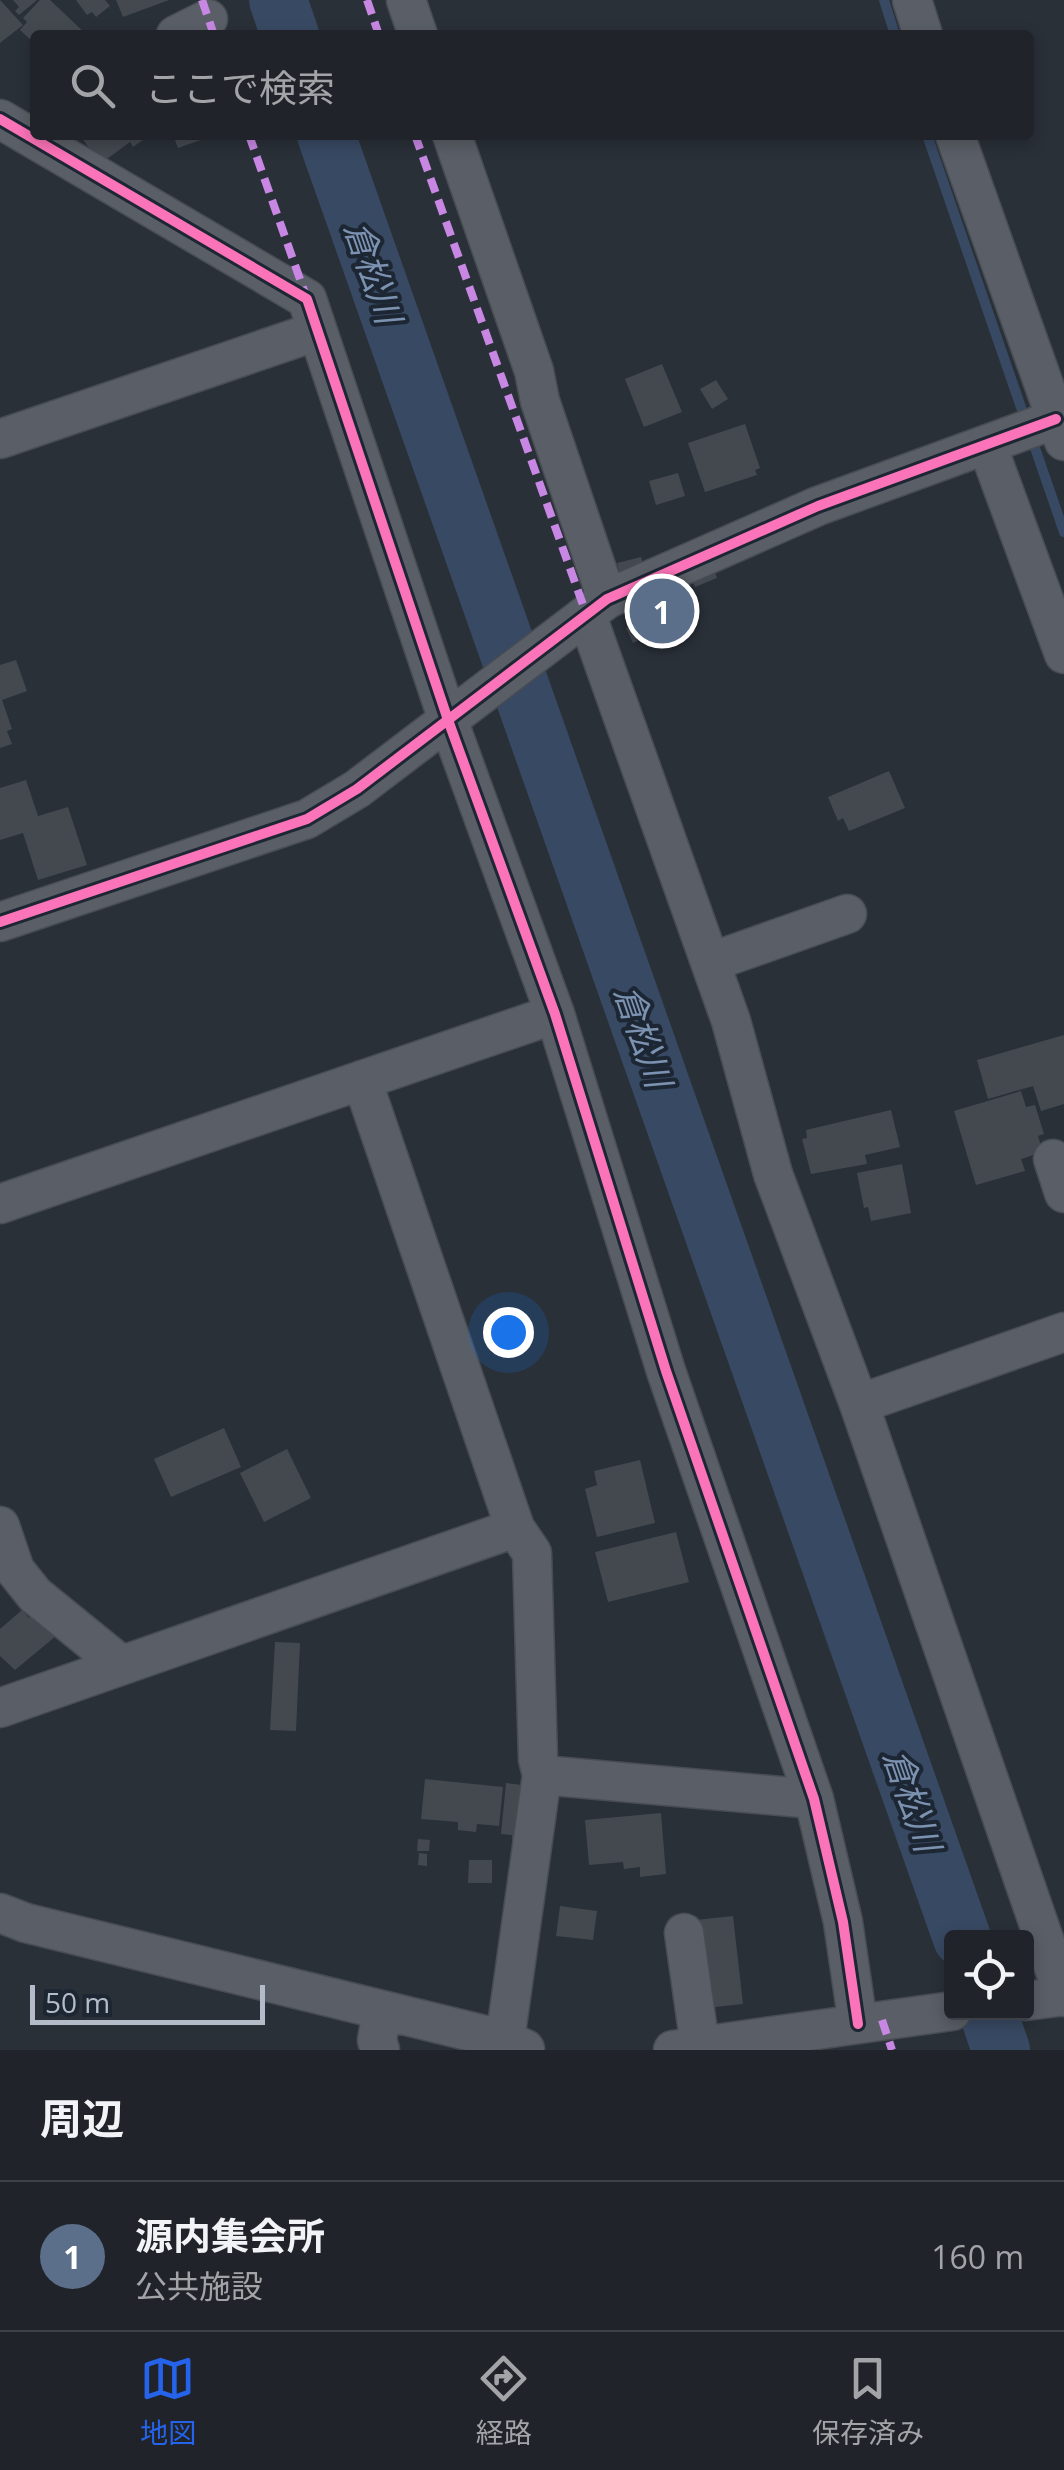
<!DOCTYPE html>
<html lang="ja">
<head>
<meta charset="utf-8">
<style>
  :root { --surface:#20242a; --page:#282c32; --text:#f1f3f6; --muted:#a2a4a8; --line:#3d4147; --accent:#2563eb }
  body { margin:0; font-family:"Open Sans","Noto Sans JP",sans-serif; background:var(--page); color:var(--text) }
  .controls { position:absolute; right:30px; bottom:30px; display:grid; overflow:hidden; border-radius:10px; box-shadow:0 5px 15px #0003 }
  .controls button { width:90px; height:90px; display:grid; place-items:center; padding:0; border:0; border-bottom:2px solid var(--line); background:var(--surface); color:var(--text); font:50px sans-serif }
  .scale { position:absolute; left:30px; bottom:25px; width:235px; box-sizing:border-box; padding-left:10px; border:5px solid #b4bcc9; border-top:0; font-size:28px; line-height:35px; white-space:nowrap; color:#b4bcc9; -webkit-text-stroke:8px #1d2633; paint-order:stroke }
  .you { position:absolute; left:508px; top:1332px; width:35px; height:35px; margin:-25px; border:8px solid #fff; border-radius:50%; background:#1a73e8; box-shadow:0 0 0 15px #1a73e833 }
  .badge { display:grid; place-items:center; width:65px; height:65px; border-radius:50%; background:var(--accent); color:#fff; font-size:32px; font-weight:700 }
  .pin { position:absolute; translate:-50% -50%; border:5px solid #fff; box-shadow:0 2px 10px #0006 }
  .list { margin:0; padding:0; list-style:none }
  h2 { display:flex; justify-content:space-between; align-items:center; height:130px; margin:0; padding:0 40px; font-size:42px }
  h2 small { font-size:32px; font-weight:400; color:var(--muted) }
  .list li { display:grid; grid-template-columns:65px 1fr auto; gap:30px; align-items:center; box-sizing:border-box; height:150px; padding:0 40px; border-top:2px solid var(--line) }
  .list b { display:block; font-size:38px; white-space:nowrap }
  .list p { margin:0; font-size:32px; white-space:nowrap; color:var(--muted) }
  .list em { font-size:32px; font-style:normal; color:var(--muted) }
  .icon { flex:none; width:55px; height:55px; fill:none; stroke:currentColor; stroke-width:2; stroke-linecap:round; stroke-linejoin:round }
  .map { position:relative; flex:none; width:1064px; height:2050px; overflow:hidden }
  .search { position:absolute; background:var(--surface); box-shadow:0 5px 15px #0003; left:30px; right:30px; top:30px; height:110px; display:flex; align-items:center; gap:25px; box-sizing:border-box; padding:0 35px; border-radius:10px; color:var(--muted); font-size:38px }
  .sheet { height:280px; background:var(--surface) }
  nav { display:flex; justify-content:space-around; align-items:center; box-sizing:border-box; height:140px; border-top:2px solid var(--line); background:var(--surface); font-size:28px; color:var(--muted) }
  nav a { display:grid; justify-items:center; gap:5px }
  nav .on { color:var(--accent) }
  .map>svg:first-child { display:block }
  .lines { fill:none; stroke-linecap:round; stroke-linejoin:round }
  .stream { stroke:#384963; stroke-width:10 }
  .river { stroke:#384963; stroke-width:58 }
  .building { fill:#444950 }
  .minor-casing { stroke:#484c53; stroke-width:41 }
  .minor { stroke:#5a5e66; stroke-width:38 }
  .quiet { stroke:#c787e3; stroke-width:8; stroke-dasharray:15 8; stroke-linecap:butt }
  .cycleway-casing { stroke:#1d2633; stroke-width:16 }
  .cycleway { stroke:#fb73b8; stroke-width:10 }
  .labels { text-anchor:middle; dominant-baseline:central; stroke-width:8; stroke-linejoin:round; paint-order:stroke }
  .water-label { font-size:35px; font-style:italic; fill:#7c92b1; stroke:#1d2633 }
</style>
</head>
<body>
<div class="map">
<svg width="1064" height="2050" viewBox="0 0 1064 2050">
  <rect width="100%" height="100%" fill="#2a3038"/>
  <g class="lines">
    <!-- stream -->
    <path class="stream" d="M884,0l11,35
      M927,135l137,397"/>
    <!-- river -->
    <path class="river" d="M278,0l12,35
      M326,135l636,1803
      M988,2012l13,38"/>
  </g>
  <!-- building -->
  <path class="building" d="M0,0l23,25 -23,18z
    M13,0h24l-18,15 -4,-4 4,-4z
    M40,0h10l37,35h-52v9l-15,-14 7,-8 -4,-4z
    M76,0h29l5,6 -14,11 -4,-5 -5,3z
    M116,0h53l-46,17z
    M80,135h70l-17,12 -3,-5 -30,22z
    M173,135h39v1l-34,12z
    M662,364l20,48 -38,15 -19,-48z
    M716,380l12,19 -16,10 -12,-20z
    M745,424l15,44 -5,2 2,5 -52,17 -17,-49z
    M678,473l7,23 -29,9 -7,-24z
    M641,557l3,10 -24,7 -3,-11z
    M712,565l5,13 -22,9 -6,-13z
    M686,583l14,32 -11,4 2,7 -33,14 -3,-7 -22,10 -7,-15 6,-2 -7,-18z
    M16,660l11,31 -25,9 10,29 -5,2 5,13 -12,4v-83z
    M889,771l16,37 -56,23 -6,-13 -5,3 -10,-24z
    M26,780l12,36 30,-9 19,58 -49,15 -15,-47 -23,7v-52z
    M1064,1035v69l-23,7 -8,-25 -45,13 -11,-39z
    M1021,1091l5,16 9,-2 9,29 -6,2 5,16 -22,7 4,12 -49,14 -22,-74z
    M891,1110l9,37 -35,8 2,9 -56,10 -9,-35 5,-1 -1,-8z
    M902,1164l9,49 -40,8 -3,-14 -4,1 -7,-35z
    M224,1428l17,39 -70,30 -17,-38z
    M287,1449l24,49 -47,24 -24,-49z
    M640,1460l15,63 -58,14 -12,-48 12,-4 -3,-14z
    M676,1532l13,50 -81,20 -13,-50z
    M22,1610l7,8 7,-5 20,23 -41,34 -15,-14v-27z
    M275,1642l25,1 -4,88 -26,-1z
    M425,1779l78,8 -4,39 -22,-2 -1,8 -18,-2v-8l-37,-3z
    M506,1783l23,3 -6,57 -11,-1v-7l-11,-1z
    M661,1813l5,61 -26,3v-10l-16,2 -1,-7 -34,3 -4,-45z
    M418,1839l12,1 -1,11h-12z
    M419,1853l8,1v12l-9,-1z
    M469,1860h23v23h-24z
    M560,1906l37,5 -4,29 -37,-4z
    M733,1916l10,88 -37,4 -10,-88z"/>
  <g class="lines">
    <defs>
      <path id="minor" d="M406,0l12,35
        M912,0l11,35
        M176,35l32,-16
        M0,119l307,180 141,421 107,294 111,357 148,428 29,123 15,102
        M452,135l82,236 6,30 67,198
        M955,135l109,306
        M0,439l317,-108
        M987,445l77,209
        M587,616l144,405 42,153 86,230 205,593
        M0,922l307,-103 50,-30 250,-190 211,-93 238,-87
        M711,962l136,-48
        M362,1080l153,448
        M1053,1159l11,34
        M0,1204l555,-190
        M859,1404l205,-72
        M0,1526l15,44 20,25 86,70
        M0,1708l515,-180 17,25 6,206 4,16 -37,265
        M542,1775l272,24
        M0,1913l26,10 479,117 20,9
        M684,1933l16,113
        M1026,2001l38,-5
        M380,2050l-3,-10 5,-29
        M673,2050l279,-39"/>
    </defs>
    <!-- minor casing -->
    <use href="#minor" class="minor-casing"/>
    <!-- minor -->
    <use href="#minor" class="minor"/>
    <!-- quiet -->
    <path class="quiet" d="M202,0l12,35
      M367,0l12,35
      M249,135l58,164
      M415,135l172,481
      M882,2020l10,30"/>
    <defs>
      <path id="cycleway" d="M0,119l307,180 141,421 107,294 111,357 148,428 29,123 15,102
        M0,922l307,-103 50,-30 250,-190 211,-93 238,-87"/>
    </defs>
    <!-- cycleway casing -->
    <use href="#cycleway" class="cycleway-casing"/>
    <!-- cycleway -->
    <use href="#cycleway" class="cycleway"/>
  </g>
  <g class="labels">
    <!-- water labels -->
    <g class="water-label">
      <text transform="translate(374 272) rotate(71)">倉松川</text>
      <text transform="translate(644 1036) rotate(71)">倉松川</text>
      <text transform="translate(913 1800) rotate(71)">倉松川</text>
    </g>
  </g>
</svg>
<div class="controls">
<button><svg class="icon" aria-label="locate" viewBox="0 0 24 24"><circle cx="12" cy="12" r="6"/><path d="M12 2v4M12 18v4M2 12h4M18 12h4"/></svg></button>
</div>
<div class="scale">50 m</div>
<div class="you"></div>
<div class="pin badge" style="left:662px;top:611px;background:#5c6f8a">1</div>
<div class="search"><svg class="icon" aria-label="search" viewBox="0 0 24 24"><circle cx="10" cy="10" r="6"/><path d="M15 15l6 6"/></svg>ここで検索</div>
</div>
<section class="sheet">
<h2>周辺<small></small></h2>
<ul class="list">
<li><span class="badge" style="background:#5c6f8a">1</span><div><b>源内集会所</b><p>公共施設</p></div><em>160 m</em></li>
</ul>
</section>
<nav>
<a class="on"><svg class="icon" aria-label="map" viewBox="0 0 24 24"><path d="M3 6l6-2 6 2 6-2v14l-6 2-6-2-6 2zM9 4v14M15 6v14"/></svg>地図</a>
<a><svg class="icon" aria-label="directions" viewBox="0 0 24 24"><path d="M12 3l9 9-9 9-9-9zM9 14v-3h6M13 9l2 2-2 2"/></svg>経路</a>
<a><svg class="icon" aria-label="saved" viewBox="0 0 24 24"><path d="M7 4h10v16l-5-4-5 4z"/></svg>保存済み</a>
</nav>
</body>
</html>
